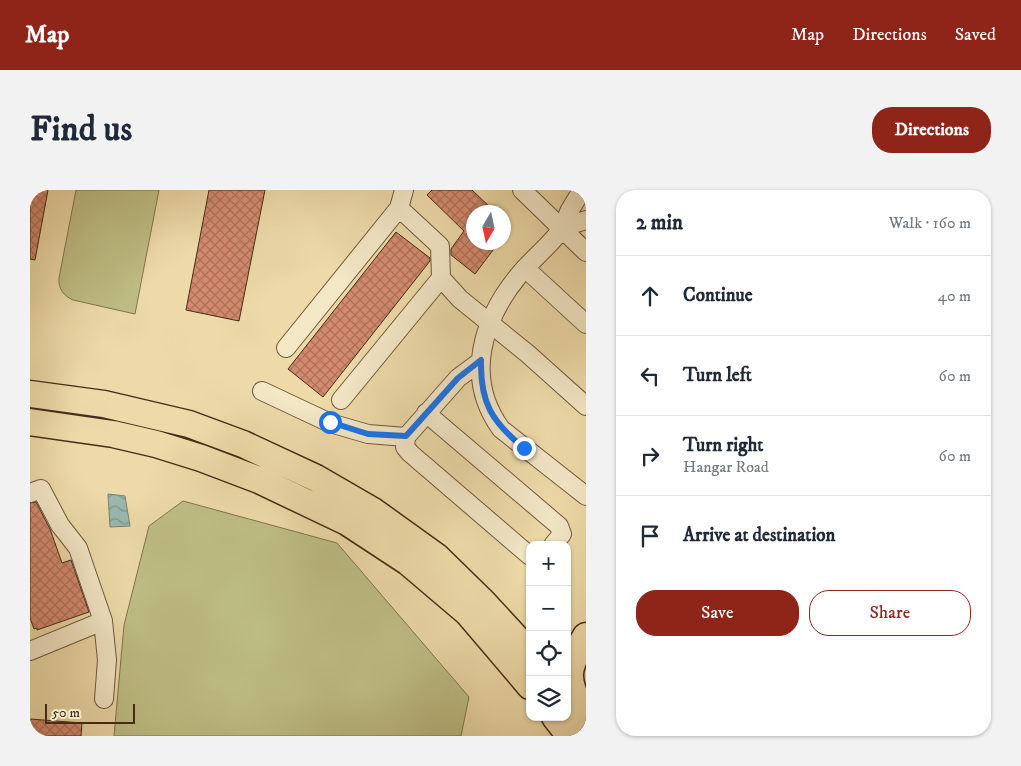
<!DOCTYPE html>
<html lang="en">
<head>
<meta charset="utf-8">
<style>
  :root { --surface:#fff; --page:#f2f2f3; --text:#1f2937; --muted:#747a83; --line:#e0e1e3; --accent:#8f2418 }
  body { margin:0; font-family:"IM FELL DW Pica",serif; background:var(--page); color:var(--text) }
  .controls { position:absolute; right:15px; bottom:15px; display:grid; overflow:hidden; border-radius:10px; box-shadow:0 1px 4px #0004 }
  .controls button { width:45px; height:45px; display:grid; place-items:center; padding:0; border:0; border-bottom:1px solid var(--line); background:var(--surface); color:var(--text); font:25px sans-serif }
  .compass { position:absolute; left:436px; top:15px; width:45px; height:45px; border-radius:50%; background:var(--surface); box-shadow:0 1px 4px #0004; rotate:189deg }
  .scale { position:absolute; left:15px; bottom:12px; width:90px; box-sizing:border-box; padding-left:5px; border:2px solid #472b18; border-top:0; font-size:14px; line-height:18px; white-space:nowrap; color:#472b18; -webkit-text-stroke:4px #f3e7c6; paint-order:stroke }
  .stop { position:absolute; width:15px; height:15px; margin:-11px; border:4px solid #1a73e8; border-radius:50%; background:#fff }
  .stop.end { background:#1a73e8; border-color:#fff; box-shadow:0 1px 5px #0008 }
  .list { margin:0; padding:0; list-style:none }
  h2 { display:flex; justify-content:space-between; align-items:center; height:65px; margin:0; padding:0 20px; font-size:21px }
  h2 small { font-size:16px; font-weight:400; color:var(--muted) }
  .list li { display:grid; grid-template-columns:32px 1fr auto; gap:15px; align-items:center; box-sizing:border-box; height:80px; padding:0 20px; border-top:1px solid var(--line) }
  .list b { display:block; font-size:19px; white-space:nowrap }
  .list p { margin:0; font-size:16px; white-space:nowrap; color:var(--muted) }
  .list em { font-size:16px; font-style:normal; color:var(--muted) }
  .actions { display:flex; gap:10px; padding:15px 20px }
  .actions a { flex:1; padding:11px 0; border:1px solid var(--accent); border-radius:20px; text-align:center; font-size:18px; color:var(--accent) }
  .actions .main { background:var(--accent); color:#fff }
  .icon { flex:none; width:28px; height:28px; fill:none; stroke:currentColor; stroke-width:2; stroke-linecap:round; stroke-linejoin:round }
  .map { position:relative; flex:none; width:556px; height:546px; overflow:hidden; border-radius:20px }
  header { display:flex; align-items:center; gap:30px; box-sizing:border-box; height:70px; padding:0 25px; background:var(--accent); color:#fff }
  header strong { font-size:24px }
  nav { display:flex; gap:28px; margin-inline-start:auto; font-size:18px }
  .intro { display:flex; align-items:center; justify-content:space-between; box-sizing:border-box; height:120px; padding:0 30px }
  h1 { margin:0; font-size:35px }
  .button { padding:12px 22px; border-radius:20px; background:var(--accent); color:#fff; font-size:18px; font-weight:700 }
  main { display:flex; gap:30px; padding:0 30px }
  aside { flex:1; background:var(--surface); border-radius:20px; box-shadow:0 1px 4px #0004 }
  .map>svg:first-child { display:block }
  .grass { fill:#bebe84; stroke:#82744e }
  .water { fill:url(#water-waves); stroke:#798073 }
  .building { fill:url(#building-cross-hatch); stroke:#472b18 }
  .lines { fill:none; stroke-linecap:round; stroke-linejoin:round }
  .minor-casing { stroke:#70573c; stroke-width:20 }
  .highway-casing { stroke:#472b18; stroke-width:29 }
  .minor { stroke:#f3e7c6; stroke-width:18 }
  .highway { stroke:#eddaa8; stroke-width:26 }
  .route { stroke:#1a73e8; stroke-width:6 }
</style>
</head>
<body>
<header>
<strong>Map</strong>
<nav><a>Map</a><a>Directions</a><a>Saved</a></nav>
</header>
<div class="intro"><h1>Find us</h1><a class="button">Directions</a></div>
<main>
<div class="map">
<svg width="556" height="546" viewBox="0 0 556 546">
  <defs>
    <pattern id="water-waves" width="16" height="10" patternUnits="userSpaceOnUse" patternTransform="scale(1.25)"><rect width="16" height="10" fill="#9ab9af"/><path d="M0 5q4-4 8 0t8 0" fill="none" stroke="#7f978d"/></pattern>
    <pattern id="building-cross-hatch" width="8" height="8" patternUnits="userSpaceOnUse" patternTransform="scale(1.25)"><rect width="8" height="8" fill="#d38a6e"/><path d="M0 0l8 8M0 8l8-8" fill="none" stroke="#ad7159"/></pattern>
  </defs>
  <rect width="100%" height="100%" fill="#eddaa8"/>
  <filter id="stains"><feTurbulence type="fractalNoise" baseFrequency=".004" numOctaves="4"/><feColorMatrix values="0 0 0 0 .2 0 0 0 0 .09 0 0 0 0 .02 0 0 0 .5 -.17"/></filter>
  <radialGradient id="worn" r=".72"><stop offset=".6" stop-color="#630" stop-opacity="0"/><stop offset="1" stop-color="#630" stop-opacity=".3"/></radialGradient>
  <!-- grass -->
  <path class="grass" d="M46,0h83l-24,124 -62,-14c-9,-4 -15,-11 -14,-22z
    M153,311l154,42 132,154 -8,39h-347l10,-111 25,-99z"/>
  <!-- water -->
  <path class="water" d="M78,304l17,2 5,30 -20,1z"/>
  <!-- building -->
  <path class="building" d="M0,0h18l-13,70 -5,-1z
    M179,0h56l-26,131 -53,-11z
    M402,0h40l23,22h-21v30h25l-24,32 -24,-19v-6l13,-18 -37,-36z
    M366,42l34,26v3l-107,136 -35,-28z
    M6,312l14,27 12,34 9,-3 18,52 -52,18v-2l-3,1 -4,-11v-115z
    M0,529l52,4 -1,13h-51z"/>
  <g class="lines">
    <defs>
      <path id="minor" d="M374,0l-5,18 41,38 1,32 19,21 68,55 58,52
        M492,0l64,62
        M552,0c-4,7 -8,13 -12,20 -3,5 -4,12 -7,17 -10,16 -32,33 -44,48 -37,45 -55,103 -18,154l85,67
        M533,37l23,-7
        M495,78l61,56
        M256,158l113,-140
        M451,171l-23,17 -52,59 -1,10 5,6 120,103
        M232,201l68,32 38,11 38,3
        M311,210l100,-122
        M396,223l133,113 3,8 -9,11
        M0,303l11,-4 19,36 18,23 25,73 4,39 -3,39
        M0,461l73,-30"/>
      <path id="highway" d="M0,204l74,10 85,20 54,20 73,34 57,33 64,46 46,45 47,51
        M0,232l83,12 43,10 45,14 58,22 88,42 61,40 60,51 62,73
        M525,527l15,19
        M554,529c-16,-41 -22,-43 2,-83"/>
    </defs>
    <!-- minor casing -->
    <use href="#minor" class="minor-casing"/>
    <!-- highway casing -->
    <use href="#highway" class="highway-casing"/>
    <!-- minor -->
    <use href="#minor" class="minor"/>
    <!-- highway -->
    <use href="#highway" class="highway"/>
  </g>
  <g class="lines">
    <!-- route -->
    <path class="route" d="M300,232l38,12 38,2 52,-58 23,-18c-1,43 11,62 43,88"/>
  </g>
  <rect width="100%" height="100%" filter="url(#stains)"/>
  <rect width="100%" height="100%" fill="url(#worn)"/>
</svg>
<div class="controls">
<button>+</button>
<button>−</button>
<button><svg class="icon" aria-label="locate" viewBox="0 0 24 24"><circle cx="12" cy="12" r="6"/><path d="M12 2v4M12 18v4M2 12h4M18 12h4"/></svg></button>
<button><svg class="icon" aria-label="layers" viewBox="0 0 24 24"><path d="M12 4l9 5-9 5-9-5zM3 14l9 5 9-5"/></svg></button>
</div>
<svg class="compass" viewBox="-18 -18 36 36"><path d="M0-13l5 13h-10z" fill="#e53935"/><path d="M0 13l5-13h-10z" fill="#747a83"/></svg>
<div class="scale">50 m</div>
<div class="stop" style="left:300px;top:232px"></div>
<div class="stop end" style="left:494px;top:258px"></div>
</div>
<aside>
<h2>2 min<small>Walk · 160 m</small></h2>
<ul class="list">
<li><svg class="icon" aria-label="ahead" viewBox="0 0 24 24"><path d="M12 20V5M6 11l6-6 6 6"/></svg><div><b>Continue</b></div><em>40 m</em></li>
<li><svg class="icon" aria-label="left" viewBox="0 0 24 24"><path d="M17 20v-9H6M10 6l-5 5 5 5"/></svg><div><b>Turn left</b></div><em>60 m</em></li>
<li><svg class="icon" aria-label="right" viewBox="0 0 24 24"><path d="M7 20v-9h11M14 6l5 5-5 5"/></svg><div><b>Turn right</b><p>Hangar Road</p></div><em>60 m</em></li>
<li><svg class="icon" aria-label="arrive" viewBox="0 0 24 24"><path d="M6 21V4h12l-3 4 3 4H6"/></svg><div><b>Arrive at destination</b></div></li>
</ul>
<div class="actions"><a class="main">Save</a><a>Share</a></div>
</aside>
</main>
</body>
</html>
